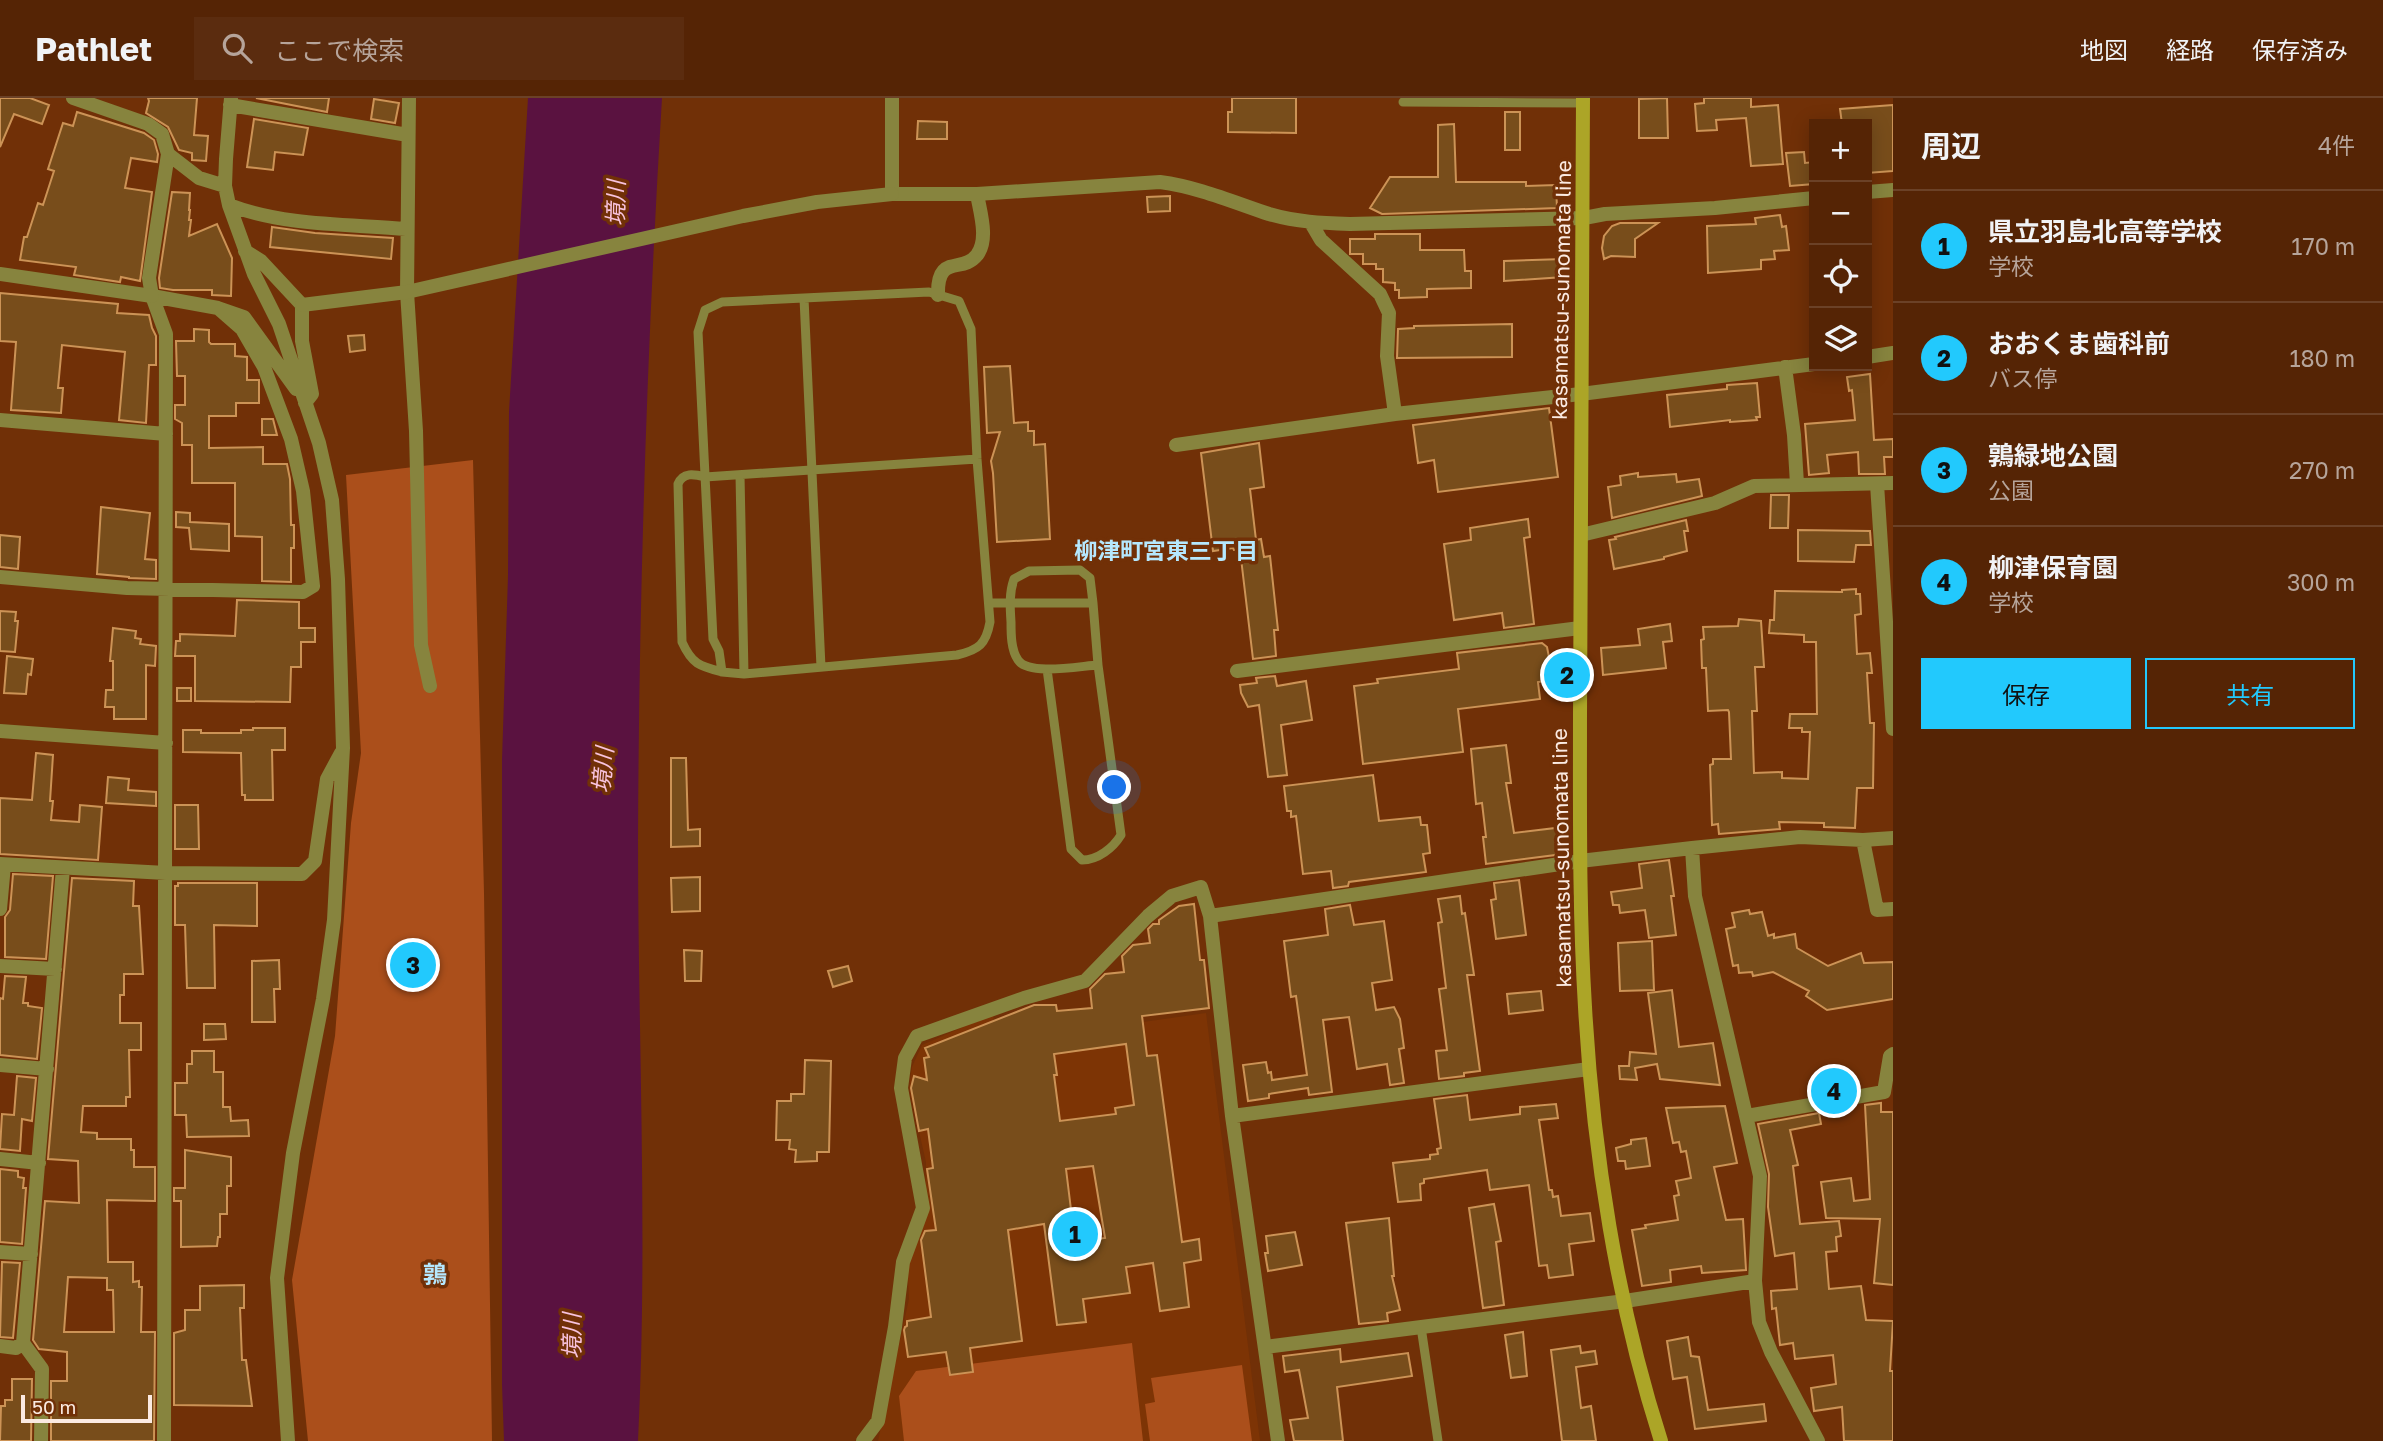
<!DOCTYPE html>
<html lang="ja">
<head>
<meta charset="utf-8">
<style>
  :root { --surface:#552405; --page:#5b2c0f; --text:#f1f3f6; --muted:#b6a49a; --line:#6b4127; --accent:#22c9fd }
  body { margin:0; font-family:"Golos Text","Noto Sans JP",sans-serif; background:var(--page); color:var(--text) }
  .controls { position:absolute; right:21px; top:21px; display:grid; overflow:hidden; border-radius:0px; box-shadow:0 4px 18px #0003 }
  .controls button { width:63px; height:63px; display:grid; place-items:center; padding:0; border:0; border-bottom:2px solid var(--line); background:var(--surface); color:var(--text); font:35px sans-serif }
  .scale { position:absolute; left:21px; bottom:18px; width:131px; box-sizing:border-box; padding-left:7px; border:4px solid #fbeae2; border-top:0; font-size:19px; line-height:24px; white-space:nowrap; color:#fbeae2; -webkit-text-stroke:5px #713007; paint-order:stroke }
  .you { position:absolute; left:1115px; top:690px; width:24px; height:24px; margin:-18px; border:5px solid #fff; border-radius:50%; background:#1a73e8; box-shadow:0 0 0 10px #1a73e833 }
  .badge { display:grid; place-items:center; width:46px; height:46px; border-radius:50%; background:var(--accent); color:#111; font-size:23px; font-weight:700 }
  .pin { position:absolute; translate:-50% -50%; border:4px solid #fff; box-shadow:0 2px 7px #0006 }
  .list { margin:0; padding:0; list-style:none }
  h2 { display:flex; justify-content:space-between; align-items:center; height:91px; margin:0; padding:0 28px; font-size:30px }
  h2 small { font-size:23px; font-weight:400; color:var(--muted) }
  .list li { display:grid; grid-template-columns:46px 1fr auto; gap:21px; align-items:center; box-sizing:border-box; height:112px; padding:0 28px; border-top:2px solid var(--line) }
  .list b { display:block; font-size:26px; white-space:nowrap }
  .list p { margin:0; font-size:23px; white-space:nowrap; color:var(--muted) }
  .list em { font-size:23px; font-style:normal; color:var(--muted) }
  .actions { display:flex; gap:14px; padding:21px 28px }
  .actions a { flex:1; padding:16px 0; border:2px solid var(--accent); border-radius:0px; text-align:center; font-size:24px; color:var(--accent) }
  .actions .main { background:var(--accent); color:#111 }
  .icon { flex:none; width:38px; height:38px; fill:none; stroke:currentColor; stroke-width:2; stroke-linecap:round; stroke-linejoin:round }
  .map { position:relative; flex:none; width:1893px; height:1343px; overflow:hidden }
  header { display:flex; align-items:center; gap:42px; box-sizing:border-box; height:98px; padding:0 35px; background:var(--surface); border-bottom:2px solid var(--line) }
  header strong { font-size:33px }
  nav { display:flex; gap:38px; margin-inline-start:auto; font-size:24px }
  .search { width:490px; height:63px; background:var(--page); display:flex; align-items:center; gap:18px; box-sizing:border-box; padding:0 24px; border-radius:0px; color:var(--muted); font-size:26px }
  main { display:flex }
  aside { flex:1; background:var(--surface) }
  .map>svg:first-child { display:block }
  .built { fill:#7d3405 }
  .green { fill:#ab4f1b }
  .water { fill:#5a1240 }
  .building { fill:#784d1b; stroke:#cc9356; stroke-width:2; fill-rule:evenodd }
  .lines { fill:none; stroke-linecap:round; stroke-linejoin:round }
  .service { stroke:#87843e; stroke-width:9 }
  .minor { stroke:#87843e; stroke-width:14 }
  .tertiary { stroke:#87843e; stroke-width:14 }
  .secondary { stroke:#aca527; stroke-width:14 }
  .labels { text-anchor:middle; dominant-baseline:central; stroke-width:7; stroke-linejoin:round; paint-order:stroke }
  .street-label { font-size:21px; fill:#fbeae2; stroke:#713007 }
  .water-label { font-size:23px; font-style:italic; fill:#f8c3de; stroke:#713007 }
  .neighbourhood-label { font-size:23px; font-weight:bold; fill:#b5e8fe; stroke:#713007 }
  .quarter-label { font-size:24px; font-weight:bold; fill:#b5e8fe; stroke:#713007 }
</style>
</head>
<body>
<header>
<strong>Pathlet</strong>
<div class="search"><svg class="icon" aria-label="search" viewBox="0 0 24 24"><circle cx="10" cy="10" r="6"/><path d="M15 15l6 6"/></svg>ここで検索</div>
<nav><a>地図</a><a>経路</a><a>保存済み</a></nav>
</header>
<main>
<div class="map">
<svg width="1893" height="1343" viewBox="0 0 1893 1343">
  <rect width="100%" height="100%" fill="#713007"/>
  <!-- built -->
  <path class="built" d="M1206,915l54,428h-382l31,-142 -2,-40 18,-49 1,-48 -17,-74 3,-21 10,-22 71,-31 4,29z"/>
  <!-- green -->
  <path class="green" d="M473,362l11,433 8,548h-184l-16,-161 43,-244 16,-213 10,-70 -15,-278z
    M1132,1245l11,98h-239l-5,-45 17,-25z
    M1242,1267l10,76h-102l-5,-37 10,-2 -4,-24z"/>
  <!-- water -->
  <path class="water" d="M528,0h134c-15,247 -23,494 -24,742 0,200 10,401 0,601h-134l-2,-57v-624l6,-184 1,-164z"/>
  <!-- building -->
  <path class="building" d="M0,0h30l19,7 -7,19 -28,-10 -14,33z
    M148,0h49l-3,37 14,1 -2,25 -14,-1v-7l-13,-3 -11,-23 -22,-14 3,-12z
    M256,0h73l-2,14z
    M1232,0h64v35l-68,-1v-20h4z
    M1667,0l1,40h-29v-39z
    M1704,0h47v9l27,-2 5,59 -32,2 -5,-48 -30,2 1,10 -20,1 -2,-27 9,-1z
    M374,1l25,4 -4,20 -24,-4z
    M1893,7v66l-26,2v-49h-25l-2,-15z
    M77,14l67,21 10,7 4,14 -1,8 -26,-4 -6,30 27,4 -12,89 -19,-4 -1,5 -46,-7 2,-8 -56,-7 4,-23h3l11,-34 5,2 11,-34 -6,-2 15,-46 10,3z
    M1505,14h15v38h-15z
    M254,21l54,9 -5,27 -28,-3 -2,18 -26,-3z
    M918,23l29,1v17h-30z
    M1454,26l2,58h70v4l30,-1 1,23 -175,6 -12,-6 20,-31h48v-52z
    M1804,54l1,11 9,-1v22l-24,2 -4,-33z
    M172,94l18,1 -1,17h1l-1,10h2l-2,16 28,-12 15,34 -1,38 -19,-1v-5h-39l-13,-2 -1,-10z
    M1170,98v15l-22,1 -1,-15z
    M1780,117l2,12 4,-1 3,24 -15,1 1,8 -14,1v9l-53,4 -1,-47 49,-2 -1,-6z
    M1620,125h38l-23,16v18l-24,-1 -7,3 -2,-11 2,-12 8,-10z
    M272,129l43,6 78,5 -2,21 -121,-12z
    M1375,136h45v16h44l1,21h6v17l-44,1v8l-28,1v-8h-4v-7l-12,-1v-13h-7v-5h-13v-10h-13v-15h25z
    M1564,161v18l-60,4v-20z
    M0,195l118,11 -1,9 32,2 3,13 4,8v29h-7l-3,58 -27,-3 6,-68 -63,-7 -4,43h5l-2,25 -50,-3 5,-68 -16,-1z
    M1512,226v33l-115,1 1,-29 16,-1v-2z
    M194,231l15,1v12l2,2h24v12l12,1v23h12v23h-23v13h-27v32l54,-1v17h24l3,15 1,46h3v23h-3v34l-29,-1v-44l-27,-1v-53h-43v-38h-10v-22l-7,-4v-14h10v-29h-8l-1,-35h18z
    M364,237l1,15 -15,2 -2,-16z
    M1010,268l4,57 14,-1v9h6v14l11,-1 5,95 -53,3 -4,-69 -2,-12 9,-29 -13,1 -3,-66z
    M1870,276l4,66 19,-1v18h-9l1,17h-26l-1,-22 -31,3 2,18 -20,2 -4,-51 50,-4 -3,-30 -3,1 -2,-14z
    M1757,285l3,34h-4l1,3 -27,2v-2l-60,7 -3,-32 60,-6v-4z
    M1549,310l9,69 -120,15 -4,-32 -16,3 -5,-38z
    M262,321h11l4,16h-15z
    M1259,345l5,44 -14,2 6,51 5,-1 3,18 6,-1 8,74h-4l2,26 -23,3 -13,-109h-6l-1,-2 -20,3 -12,-98z
    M1638,375v4l38,-3 1,8 22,-3 3,17 -90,22 -4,-31 13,-2 -1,-9z
    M1771,397h18l-1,33h-18z
    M101,409l49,6 -5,46 11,1v19l-27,-1v-1l-32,-3z
    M176,414l14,1v9l39,2v27l-38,-2 -2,-21 -13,-1z
    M1528,421l2,18 -6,1 10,86 -30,4 -2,-15 -48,7 -10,-76 27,-4 -1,-12z
    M1686,422l2,11h-4l3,20 -23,6v2l-50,10 -5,-29 7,-1 -1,-2z
    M1798,432l72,1 1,14h-15l-2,17 -56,-1z
    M0,437l20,2 -2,32 -18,-2z
    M1856,491v5h4l1,20 -6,1 2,39 13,-1 2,20h-5l3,50h4l-1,65h-16l-2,40 -31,-1v-4l-45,-1 1,7 -61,5 -1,-10 -6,1 -2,-60 3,-1v-5h18l-2,-47 -1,-2 -20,1 -2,-43h-4l-1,-28 3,-1 -1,-12 35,-1 1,-7 22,2 3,46h-9l2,44h-5l2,62 28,-1v6l26,1 2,-47h-8v-4h-13l1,-14h27l-1,-72h-12v-7l-35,-2 1,-13h4l1,-29 67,1v-2z
    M237,502l62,2v26h16v14h-14v25h-10l-1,35 -95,-1v-45h-20l1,-15h4v-7l55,2z
    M0,513l16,1 -1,9h3l-3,31 -15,-1z
    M1670,526l2,17 -9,1 3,26 -63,7 -2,-27 39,-3 -2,-16z
    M113,530l23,3 -1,7 6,1 -1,5 16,2 -1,20 -9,-1v54h-32v-12h-9l1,-17h7v-29h-3z
    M1542,545l5,4 3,15 15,-1 1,17 -28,4 2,17 -82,10 5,43 -100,12 -9,-78 24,-3 -1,-4 82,-10 -2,-16z
    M7,558l26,3 -2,16 -3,-1 -2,20 -22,-1z
    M1275,578l2,10 29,-5 6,39 -31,5 6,50 -19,2 -9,-72 -11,2 -7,-14 -1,-8 17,-2 -1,-5z
    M177,590h14v13h-14z
    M253,630h32v22h-13l1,50h-28v-5h-3l-1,-42 -58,-1v-22h18v3h40v-3h12z
    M1506,647l5,38h-5l8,50 50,-6 -1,27 -77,10 -3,-27h3l-4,-34 -6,1 -5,-55z
    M36,655l17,2 -3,46h3l-2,19 28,2 1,-17 22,2 -4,53 -98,-6v-56l32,2z
    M671,660h15l2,72 12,-1v17l-29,1z
    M1373,677l6,46 41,-4 1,8h6l3,28 -7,1 3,18 -77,10 -1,4 -15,2 -2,-17 -28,3 -7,-58 -5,1v-6h-4l-3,-25z
    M108,679l21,2 -1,11 28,2v14l-50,-3z
    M175,707h23l1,44h-24z
    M1669,762l5,36h-3l5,39 -27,3 -4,-28 -25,3 -1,-8h-6l-2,-13 31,-4 -3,-24z
    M13,776l40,2 -7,83 -41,-2v-40l5,-7z
    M700,779v34l-28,1 -1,-34z
    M72,780l62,3 -1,25h6l4,68h-19v21h-4v28h21v27h-12l1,47h-4v9h-43l-2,26 16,1v6h34v11h3v17h21v34l-48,-1 1,62h25v20l6,-1v6h3l-1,45h14l-1,109h-103v-60h16v-29l-28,-3 -6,-9 12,-139 34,2 -1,-42 -30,-2zM68,1179l39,1v12h6l1,42h-50z
    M1519,782l7,55 -30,4 -5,-39 5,-1 -2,-16z
    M178,785h79v43l-43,-1 1,63h-28l-2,-63h-10v-39h3z
    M1460,798l2,18 3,-1 9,62h-7l13,96 -16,2v3l-25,3 -3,-28 11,-1 -8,-61 7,-1 -8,-65 4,-1 -4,-23z
    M1194,806l6,56h4l5,48 -67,8 5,40 10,-1 25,187 17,-3 2,21 -17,3 5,44 -29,4 -7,-48 -27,4 4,26 -47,6 3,23 -29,3 -13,-101 -36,6 14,111 -52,7 3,24 -23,3 -4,-23 -38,5 -4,-27 1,-3 2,-1v-5l24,-4 -10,-77 4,-9 11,-1 -9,-61 6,-1 -5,-39 -9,2 -8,-43 3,-12 13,4 -3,-22 5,-1 -4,-9 109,-43h22l1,6 35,-3 -2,-19 15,-15 19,-2 -2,-16 11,-11 17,-2 -2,-14 5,-5h6v-4l20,-14zM1126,946l8,61 -19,3 1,6 -56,7 -6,-46h3l-3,-21zM1093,1068l12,72 -30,4 -9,-73z
    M1350,807l4,20 30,-4 8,59 -20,3 4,27 18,-3 6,12 4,29 -5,1 5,34 -14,2 -3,-21 -30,5 -8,-52 -26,3 9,72 -23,3 -1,-7 -39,6v4l-21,3 -5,-36 23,-3 2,11 3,-1 1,8 35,-5 -11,-79 -5,1 -7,-56 44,-6 -3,-26z
    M1749,812l1,4 12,-2 6,24 6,-2v4l21,-4 2,14 31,18 33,-13 3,10 29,-1v37l-66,11 -21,-14 3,-5 -36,-19 -20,4 -1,-4 -13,1 -1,-8 -5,1 -7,-37 9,-2 -3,-14z
    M1652,843l2,49 -34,1 -2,-48z
    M684,852l18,1 -1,30h-16z
    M279,862l1,29h-6l1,33h-23v-61z
    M848,868l4,15 -19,6 -5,-16z
    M5,878l21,1 -3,26h5v3l14,2 -5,51 -37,-4v-57l3,1z
    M1672,892l7,57 34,-4 7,42 -60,-6 -3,-15 -22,4 2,12 -17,-1 -1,-13h10l1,-14 26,2 -8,-61z
    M1541,893l2,19 -34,4 -2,-20z
    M204,926h21l1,15 -22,1z
    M192,953h22v21h9v35h7l1,14 17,-1 1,16 -62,1 -1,-22h-11v-32h12v-19h5z
    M805,962l26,1 -2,91h-12v9l-22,1 1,-12 -7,-1 1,-9h-14l1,-39h14v-7h13z
    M17,978l19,2 -4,43 -10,-2 -2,32 -20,-2 2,-35 12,1z
    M1467,997l3,25 50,-6v-7l36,-3 2,14 -19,2 10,70h3l1,7 5,-1 3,20 29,-3 4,28 -25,3 4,31 -24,3 -2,-13 -8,1 -10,-81 -39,5 -3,-20 -63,9v4l-4,1 1,16 -23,2 -5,-39 37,-4v-4l8,-1 -1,-5 4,-1 -7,-49z
    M1881,1005v9h12v173l-19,-2 6,-64 -54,-1 -5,-36 30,-4 3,23 16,-2 -5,-94z
    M1725,1008l12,57 -23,4 12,53 17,-1 3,51 -44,3 -1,-7 -31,4 1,12 -29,4 -10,-56 14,-2 -1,-3 33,-5 -4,-24 5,-1 -3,-14 15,-3 -5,-27 -5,1 -2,-10 -6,1 -7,-35z
    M1819,1015l2,11 -31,6 8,35 -5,1 7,58 39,-3 2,15 -5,1 1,14 -11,1 3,37 32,-3 5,34 27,1 -3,50h3v70h-49l-2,-34 -28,4 -3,-23 25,-4 -3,-29 -38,4 -2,-16 -13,2 -4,-37 -4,1 -1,-18 26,-2 -3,-36 -19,3 -7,-49 1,-33 -11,-50z
    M1646,1040l4,28 -24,3 -1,-8h-7l-2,-13 15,-4v-4z
    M185,1052l46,7v29h-4v28h-7v23h-2l-1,9 -36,1v-46h-7v-13h11z
    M0,1071l18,2v6l6,1 -1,10h3l-4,56 -22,-2z
    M1494,1106l7,37 -5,1 8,63 -21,3 -14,-100z
    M1389,1120l5,58h-2l8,34 -13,3 1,8 -29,3 -13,-101z
    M1295,1134l7,33 -34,6 -3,-18h3l-2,-17z
    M2,1164l18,1 -7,75 -13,-1z
    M244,1187v23h-4l2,52h4l6,46 -78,-1v-72l11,-3v-20h15v-24z
    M1523,1234l4,44 -16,2 -6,-43z
    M1688,1239l3,19 8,1 9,53 56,-6 2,17 -71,8 -8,-52 -14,2 -6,-38z
    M1580,1248l1,7 14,-2 2,13 -21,3 5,41 10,-2 5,35h-34l-11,-91z
    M1340,1251l1,13 67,-9 4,23 -75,11 6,54h-49l-4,-21 18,-2 -9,-48 -14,2 -2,-16z
    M12,1281h20l-1,62h-31l1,-35h4v-6h7z"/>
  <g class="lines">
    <!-- service -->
    <path class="service" d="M1403,4l180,1
      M929,194l30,9 12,28 6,130 13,163c-4,22 -11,28 -33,33l-213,19 -22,-2 -3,-21 -6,-12 -15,-307 7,-22 17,-8z
      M804,200l17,369
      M740,377l4,199
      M989,505h104l5,62 23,170c-8,13 -23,25 -39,25l-11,-11 -24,-180
      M1093,505l-3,-25 -10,-8 -51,1 -15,8c-5,14 -4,28 -3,43 0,12 0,28 7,38 11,16 62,6 80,5
      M722,574c-23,-6 -30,-8 -40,-30l-4,-158c5,-12 16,-10 27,-7l272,-18
      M1421,1229l17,114"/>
    <!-- minor -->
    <path class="minor" d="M73,0l75,26 14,10 6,20 -19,124 3,18 14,38 -2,1107
      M231,0l-5,61 -1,27 4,19 25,69 25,50 40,119 13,57 6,79 5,169 -9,172 -11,79 -30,154 -16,125 11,163
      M409,0l-2,194 9,139 5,214 9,41
      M892,0v96h85l183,-12c38,5 73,20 109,32 27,8 53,9 81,10l234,-6 21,-4 110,-6 99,-10
      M230,7l178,30
      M168,56l31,24 26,8
      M1867,94l26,-2
      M229,107c55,21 119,19 177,24
      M1311,125l10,17 59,54 9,19 -2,43 8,58
      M245,153l16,10 41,44v36l10,53 -7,9
      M938,197c-1,-42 24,-21 39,-40 12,-16 3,-43 0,-61
      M152,198l66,12 26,9 52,72
      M1867,259l26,-4
      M1785,269l9,68 3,49
      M0,322l166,14
      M1176,347l219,-31 186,-20 233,-30
      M1877,386l16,245
      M1581,437l134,-32 39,-17 139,-3
      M0,479l127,11 176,4 10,-6 -10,-95 -12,-52 -27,-72 -22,-38 -24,-21
      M1237,573l343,-43
      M0,633l166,12
      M1863,742l14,70 16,-1
      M1692,750l3,48 65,280 -5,105 4,41 12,30 47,89
      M0,766l166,9 136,1 13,-13 12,-82 14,-26
      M0,811l4,-44
      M1210,818l370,-55 112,-13 108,-11 63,3 30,-2
      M0,868l55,3
      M0,967l47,4
      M1232,1018l357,-47
      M1747,1018l137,-24 6,-36 3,-2
      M0,1061l39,4
      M0,1154l31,2
      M0,1248l16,2 7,-5
      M1265,1249l360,-46 130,-20
      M41,1343l1,-72 -19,-26 40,-475
      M863,1343l15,-20 17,-94 8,-65 20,-54 -22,-120 4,-30 12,-22 107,-38 61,-17 63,-65 24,-20 29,-9 9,29 22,200 46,325"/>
    <!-- tertiary -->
    <path class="tertiary" d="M0,176l152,22
      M302,207l105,-13 336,-76 74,-14 75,-8"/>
    <!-- secondary -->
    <path class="secondary" d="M1583,0c0,206 -3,412 -3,618 0,97 -1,194 5,291 8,144 32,297 76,434"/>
  </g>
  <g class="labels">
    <!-- street labels -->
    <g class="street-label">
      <text transform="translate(1561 192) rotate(-89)">kasamatsu-sunomata line</text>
      <text transform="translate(1561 760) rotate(-91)">kasamatsu-sunomata line</text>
    </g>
    <!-- water labels -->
    <g class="water-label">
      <text transform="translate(615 105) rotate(-89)">境川</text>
      <text transform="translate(602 672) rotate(-85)">境川</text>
      <text transform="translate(571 1238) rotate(-90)">境川</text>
    </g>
    <!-- neighbourhood labels -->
    <g class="neighbourhood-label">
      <text x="1166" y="452">柳津町宮東三丁目</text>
    </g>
    <!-- quarter labels -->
    <g class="quarter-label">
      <text x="435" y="1175">鶉</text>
    </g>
  </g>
</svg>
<div class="controls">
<button>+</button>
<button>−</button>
<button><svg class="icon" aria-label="locate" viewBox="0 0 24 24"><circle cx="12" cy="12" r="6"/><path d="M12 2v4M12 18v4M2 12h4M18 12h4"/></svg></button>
<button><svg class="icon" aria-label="layers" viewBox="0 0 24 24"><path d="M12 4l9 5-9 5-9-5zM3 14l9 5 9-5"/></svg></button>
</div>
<div class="scale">50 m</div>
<div class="you"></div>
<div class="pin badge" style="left:1075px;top:1136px">1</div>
<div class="pin badge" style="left:1567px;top:577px">2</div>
<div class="pin badge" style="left:413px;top:867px">3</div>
<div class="pin badge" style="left:1834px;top:993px">4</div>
</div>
<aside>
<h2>周辺<small>4件</small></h2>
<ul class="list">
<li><span class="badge">1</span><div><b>県立羽島北高等学校</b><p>学校</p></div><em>170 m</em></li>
<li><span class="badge">2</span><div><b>おおくま歯科前</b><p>バス停</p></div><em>180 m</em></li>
<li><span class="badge">3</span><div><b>鶉緑地公園</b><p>公園</p></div><em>270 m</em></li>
<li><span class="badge">4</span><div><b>柳津保育園</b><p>学校</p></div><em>300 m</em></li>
</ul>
<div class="actions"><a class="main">保存</a><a>共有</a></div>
</aside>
</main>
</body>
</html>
